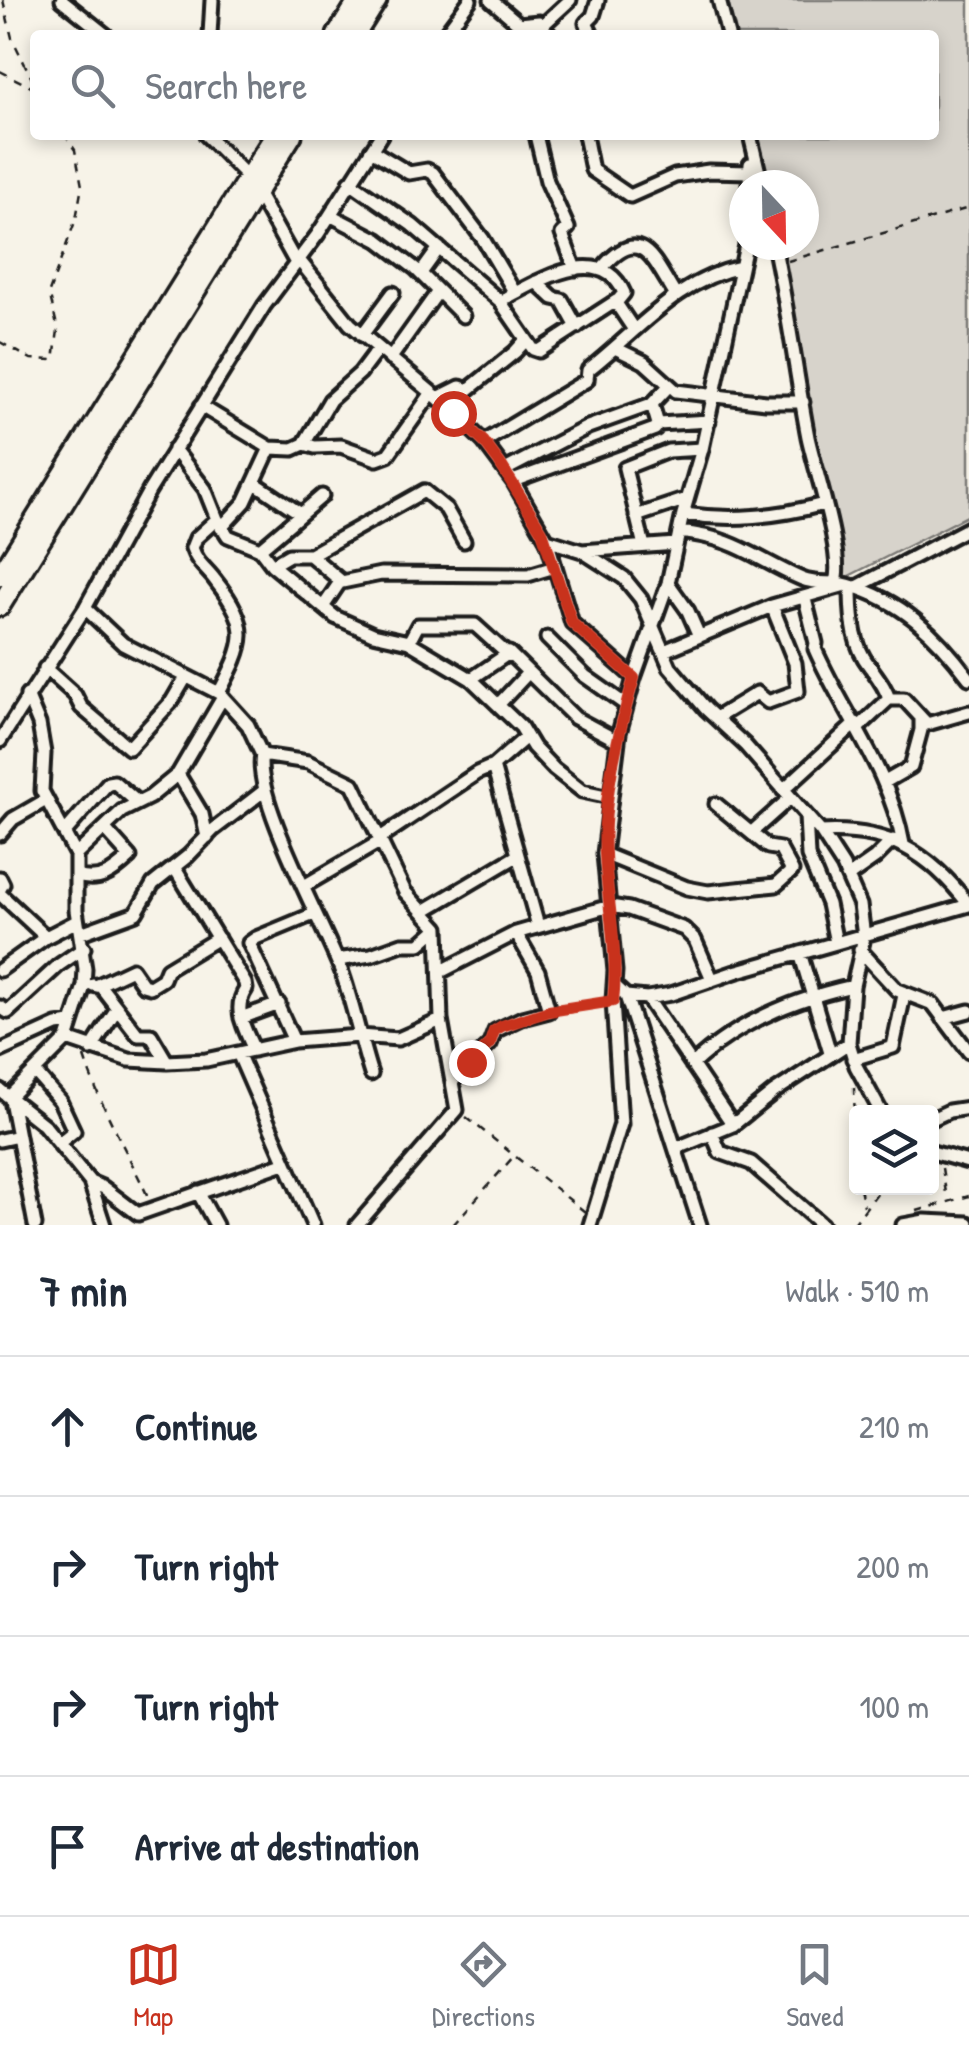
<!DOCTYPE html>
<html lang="en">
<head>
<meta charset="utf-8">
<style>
  :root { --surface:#fff; --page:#f2f2f3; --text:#1f2937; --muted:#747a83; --line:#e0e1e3; --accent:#c8321e }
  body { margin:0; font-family:"Patrick Hand",sans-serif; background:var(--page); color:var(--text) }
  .controls { position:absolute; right:30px; bottom:30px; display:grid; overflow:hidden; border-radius:10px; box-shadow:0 5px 15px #0003 }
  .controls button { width:90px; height:90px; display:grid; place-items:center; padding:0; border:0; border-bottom:2px solid var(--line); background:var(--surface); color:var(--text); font:50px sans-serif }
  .compass { position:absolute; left:729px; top:170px; width:90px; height:90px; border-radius:50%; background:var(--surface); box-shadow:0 5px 15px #0003; rotate:158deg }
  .stop { position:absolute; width:30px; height:30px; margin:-22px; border:8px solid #c8321e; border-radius:50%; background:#fff }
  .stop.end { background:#c8321e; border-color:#fff; box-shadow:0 2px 10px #0008 }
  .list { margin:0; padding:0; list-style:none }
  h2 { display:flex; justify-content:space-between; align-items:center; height:130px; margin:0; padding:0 40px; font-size:42px }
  h2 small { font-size:32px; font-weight:400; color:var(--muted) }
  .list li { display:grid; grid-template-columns:65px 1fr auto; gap:30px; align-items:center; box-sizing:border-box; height:140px; padding:0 40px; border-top:2px solid var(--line) }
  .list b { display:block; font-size:38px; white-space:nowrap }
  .list em { font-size:32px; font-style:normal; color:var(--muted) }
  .icon { flex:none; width:55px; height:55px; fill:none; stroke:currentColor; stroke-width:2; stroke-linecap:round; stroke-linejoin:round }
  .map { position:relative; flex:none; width:969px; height:1225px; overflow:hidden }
  .search { position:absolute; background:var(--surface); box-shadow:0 5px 15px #0003; left:30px; right:30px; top:30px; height:110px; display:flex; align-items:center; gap:25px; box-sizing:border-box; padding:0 35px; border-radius:10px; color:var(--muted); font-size:38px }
  .sheet { height:690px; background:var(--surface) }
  nav { display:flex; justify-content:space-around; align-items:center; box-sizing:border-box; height:140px; border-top:2px solid var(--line); background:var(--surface); font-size:28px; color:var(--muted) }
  nav a { display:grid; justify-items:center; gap:5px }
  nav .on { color:var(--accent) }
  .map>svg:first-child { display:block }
  .green { fill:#d7d3cb; stroke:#7a7874; stroke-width:2.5 }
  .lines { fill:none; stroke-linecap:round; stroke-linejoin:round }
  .minor-casing { stroke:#1c1c1c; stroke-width:19 }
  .primary-casing { stroke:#1c1c1c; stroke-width:25 }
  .path { stroke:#1c1c1c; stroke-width:2.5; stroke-dasharray:8 8; stroke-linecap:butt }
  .minor { stroke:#f7f3e8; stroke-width:11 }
  .primary { stroke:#f7f3e8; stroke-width:18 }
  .route { stroke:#c8321e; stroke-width:12 }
</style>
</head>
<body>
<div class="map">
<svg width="969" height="1225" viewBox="0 0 969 1225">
  <rect width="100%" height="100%" fill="#f7f3e8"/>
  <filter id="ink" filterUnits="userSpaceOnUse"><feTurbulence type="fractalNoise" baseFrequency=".01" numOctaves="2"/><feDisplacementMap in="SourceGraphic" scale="20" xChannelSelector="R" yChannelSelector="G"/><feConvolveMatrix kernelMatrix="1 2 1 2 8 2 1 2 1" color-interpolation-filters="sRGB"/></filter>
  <g filter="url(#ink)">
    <!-- green -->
    <path class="green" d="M726,0h243v515l-126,64 -68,-334h29v-60h-41l-10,-50h181v-100h-201z"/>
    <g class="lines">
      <defs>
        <path id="minor" d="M62,0l44,35
          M491,0l28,24 20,-2 11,13
          M719,0l9,35
          M543,25l27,-25
          M210,35l2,-35
          M444,35l26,-35
          M592,35l-6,-12 7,-7 5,-16
          M206,135l42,42 48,86
          M536,135l11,46 21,47 -6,6 13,35
          M585,135l7,35 38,26 45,-20 34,-5 41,1
          M750,135l12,50
          M371,150l38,23 18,-3 6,3 50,66 32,54
          M350,182l62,43 88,76 33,48 6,2 77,-50
          M749,185l1,-21
          M330,215l48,25 38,29 47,47
          M774,245c14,64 22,129 34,192 7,33 36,118 27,145
          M299,260l51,64 88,74 46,44 29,39 34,59 35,11 94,-7
          M602,268c40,-46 51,-8 74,28
          M421,273l18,-25
          M536,282l17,16 9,2 15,27
          M508,297c34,-18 94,-54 116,-4l-8,10 18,27
          M362,335l31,-42
          M615,348l29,14 32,29 90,11h37
          M390,359l47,-66
          M438,398l22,-11 8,3 47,-38 10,-11
          M201,406l69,42 23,1 11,-5 11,3 26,-1 36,13 11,-4 43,-61
          M658,424l51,-3
          M484,442l103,-62 1,-10c49,-38 90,-91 153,-103
          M304,444l26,-44 30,-27 18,-24
          M174,449l31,40 12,30 11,17 32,13 12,16 63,52 38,17 36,8 62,37 50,48 12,20 21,22 28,22 28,6
          M505,470l83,-43 64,-23
          M513,481l142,-52 3,-5 -6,-20 16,-17
          M255,483l46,31
          M683,514c49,7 93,3 141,-10
          M636,516l51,-17
          M217,519l-21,19 -4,10c5,15 14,20 23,32 38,48 30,63 4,113
          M221,528l24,-26 25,-54
          M679,532c58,6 73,25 123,47 14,6 30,2 46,6 53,15 89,50 121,93
          M547,540l25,83 62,55
          M644,546l-19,-78 43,-17 34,-2
          M260,549l62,-53
          M582,551l42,27 17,21 29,68 36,42 39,36 76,87 22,34 17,39 4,32 -11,49 -4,57 7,23 25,46
          M310,555l114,-64 22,18 18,32
          M272,565l17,-10h21l32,27 39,-8 147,1 27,-8
          M668,583l20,28 11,25
          M851,586c0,23 1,52 13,72 9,14 20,25 25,41l-31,29
          M855,588l114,-60
          M805,599l11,44 -1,6c29,66 75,122 88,195
          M323,607l17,-25
          M85,608l38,36 96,49 29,32 14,30 46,7 45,22 52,108 33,36 3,92 16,90 -100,115
          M547,638l38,38 41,29
          M409,642l9,-17h57l31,28
          M664,651l108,-45 70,-20
          M45,668l30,27 6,12 48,41 43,-47 14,-24
          M471,679l38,-26 66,65 43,23
          M889,699h15l23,25 42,-12
          M498,705l29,-31
          M716,718l41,-25 11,9 30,-11 -3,-28 -23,-57
          M0,741l85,-133 64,-117 115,-185 54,-72 63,-99
          M262,755c-10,41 62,170 79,215 12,33 19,70 30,104
          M493,766l45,160
          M178,774l24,40 5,23
          M885,782l26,-15 10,-37v-12
          M783,790l73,-67
          M806,816l2,40 20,48 8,39
          M65,832l43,-49 6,-1 23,20
          M752,832l38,-34
          M821,832c67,-4 108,20 148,73
          M0,834l13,-15 33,-19
          M380,838l97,-65 16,-7 33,-29
          M604,854l83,34 21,4 68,-7 16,-14 -12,-22 -12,-2 -52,-43
          M76,855l46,-44 28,-14 28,-23 45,-77
          M174,867l71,116 1,6c-14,20 -1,40 8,61
          M77,876c23,7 36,-3 53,-19l-26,-29
          M848,877l27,-19 18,-18
          M0,878l3,6 -3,5
          M304,886l77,-45
          M0,894l46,43
          M424,911l93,-55
          M81,933l55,-20 17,-29 35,-28 25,-26 52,-40
          M860,950l37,40 36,14 36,48
          M800,953l30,100
          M337,960l34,-5 31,-11h18l18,-16
          M0,970l46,-33 31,-16
          M440,972l76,-39 94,-27 19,3 55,20 11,11 17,39
          M93,985l8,2 37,48h13l16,27
          M98,985l34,-16 11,16 7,2 13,-8 4,-10 51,-31
          M615,986l11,10 21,2 24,-4 67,-23 231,-66
          M626,996l74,229
          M647,998l86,127
          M0,1007l8,5 51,-47 25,-17
          M241,1018l38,-14
          M943,1018l26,-7
          M67,1039l62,21 38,2 39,-2 88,-19 65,-5 39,3 43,-19
          M294,1041l-45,-98 7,-5 58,-24
          M91,1049l25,-39
          M0,1051l57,-26 14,-2
          M238,1053l75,172
          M853,1059l40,-12 11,-52
          M692,1065c44,-42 102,-66 161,-79
          M35,1072l25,29 14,30 -15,12
          M454,1080l36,-36 5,-13 27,-13 27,-7 -11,-40 -22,-38
          M0,1090l44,35 46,57 14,6 34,26 146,-51
          M10,1096l57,-57 17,-53 1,-17 -9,-59v-55l-34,-64 2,-38 -5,-29 -12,-29
          M11,1100l24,125
          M932,1119l17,-8 20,-3
          M712,1133l8,19 31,11 71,62
          M0,1140l18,-4
          M677,1148l56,-23 41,-33 75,-49
          M932,1152l36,10
          M90,1182l14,43
          M198,1192l18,33
          M590,1225l31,-101 -8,-123 2,-30 -11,-117 15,-121 15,-55 34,-95 15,-69 19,-65 44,-204
          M903,1225l22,-4 43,2"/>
        <path id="primary" d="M337,35l22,-35
          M355,35l22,-35
          M0,576l275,-441
          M0,606l292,-471"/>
      </defs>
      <!-- minor casing -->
      <use href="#minor" class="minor-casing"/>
      <!-- primary casing -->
      <use href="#primary" class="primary-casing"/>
      <!-- path -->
      <path class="path" d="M3,0l9,38 23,47
        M0,71l35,18
        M788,261l181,-53
        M0,342l31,17 23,1 4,-30 -9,-38 27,-73 6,-33 -7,-36 -10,-15
        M560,1009l41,-6
        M84,1057c16,49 43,94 65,142
        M854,1087l2,83
        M466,1117l119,95
        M942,1168l5,31
        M860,1188l4,18
        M917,1211l52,-15
        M453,1225l61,-69
        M853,1225l28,-37"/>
      <!-- minor -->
      <use href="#minor" class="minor"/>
      <!-- primary -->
      <use href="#primary" class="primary"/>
    </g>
  </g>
  <g class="lines" filter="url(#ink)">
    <!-- route -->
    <path class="route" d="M453,413l31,29 15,20 43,69 30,92 62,55c-14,48 -33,126 -29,176 2,49 14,99 8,147l-64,10 -47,15 -8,5 -4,12 -19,19"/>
  </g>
</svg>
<div class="controls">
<button><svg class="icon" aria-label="layers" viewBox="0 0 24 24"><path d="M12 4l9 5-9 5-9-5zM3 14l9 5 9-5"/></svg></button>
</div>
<svg class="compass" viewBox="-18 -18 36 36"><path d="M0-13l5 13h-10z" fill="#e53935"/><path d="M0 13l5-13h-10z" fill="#747a83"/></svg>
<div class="stop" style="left:453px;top:413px"></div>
<div class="stop end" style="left:471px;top:1062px"></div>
<div class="search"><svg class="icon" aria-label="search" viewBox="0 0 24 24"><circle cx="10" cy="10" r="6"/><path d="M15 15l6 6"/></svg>Search here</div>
</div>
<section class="sheet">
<h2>7 min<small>Walk · 510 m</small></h2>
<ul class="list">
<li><svg class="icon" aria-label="ahead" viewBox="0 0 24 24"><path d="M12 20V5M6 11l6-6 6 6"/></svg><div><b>Continue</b></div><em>210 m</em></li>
<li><svg class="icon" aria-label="right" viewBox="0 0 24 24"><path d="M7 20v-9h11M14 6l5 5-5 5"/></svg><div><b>Turn right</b></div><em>200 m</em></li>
<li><svg class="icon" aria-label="right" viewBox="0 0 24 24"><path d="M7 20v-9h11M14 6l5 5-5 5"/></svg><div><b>Turn right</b></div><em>100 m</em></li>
<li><svg class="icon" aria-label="arrive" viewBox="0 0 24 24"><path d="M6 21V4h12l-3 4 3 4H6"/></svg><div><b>Arrive at destination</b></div></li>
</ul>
</section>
<nav>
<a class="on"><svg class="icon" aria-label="map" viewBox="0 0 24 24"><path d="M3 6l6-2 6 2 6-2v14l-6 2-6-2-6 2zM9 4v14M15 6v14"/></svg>Map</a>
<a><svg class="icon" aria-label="directions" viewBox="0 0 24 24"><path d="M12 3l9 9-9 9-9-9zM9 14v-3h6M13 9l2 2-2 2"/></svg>Directions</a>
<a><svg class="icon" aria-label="saved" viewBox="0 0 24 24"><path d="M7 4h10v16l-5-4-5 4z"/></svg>Saved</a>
</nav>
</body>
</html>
